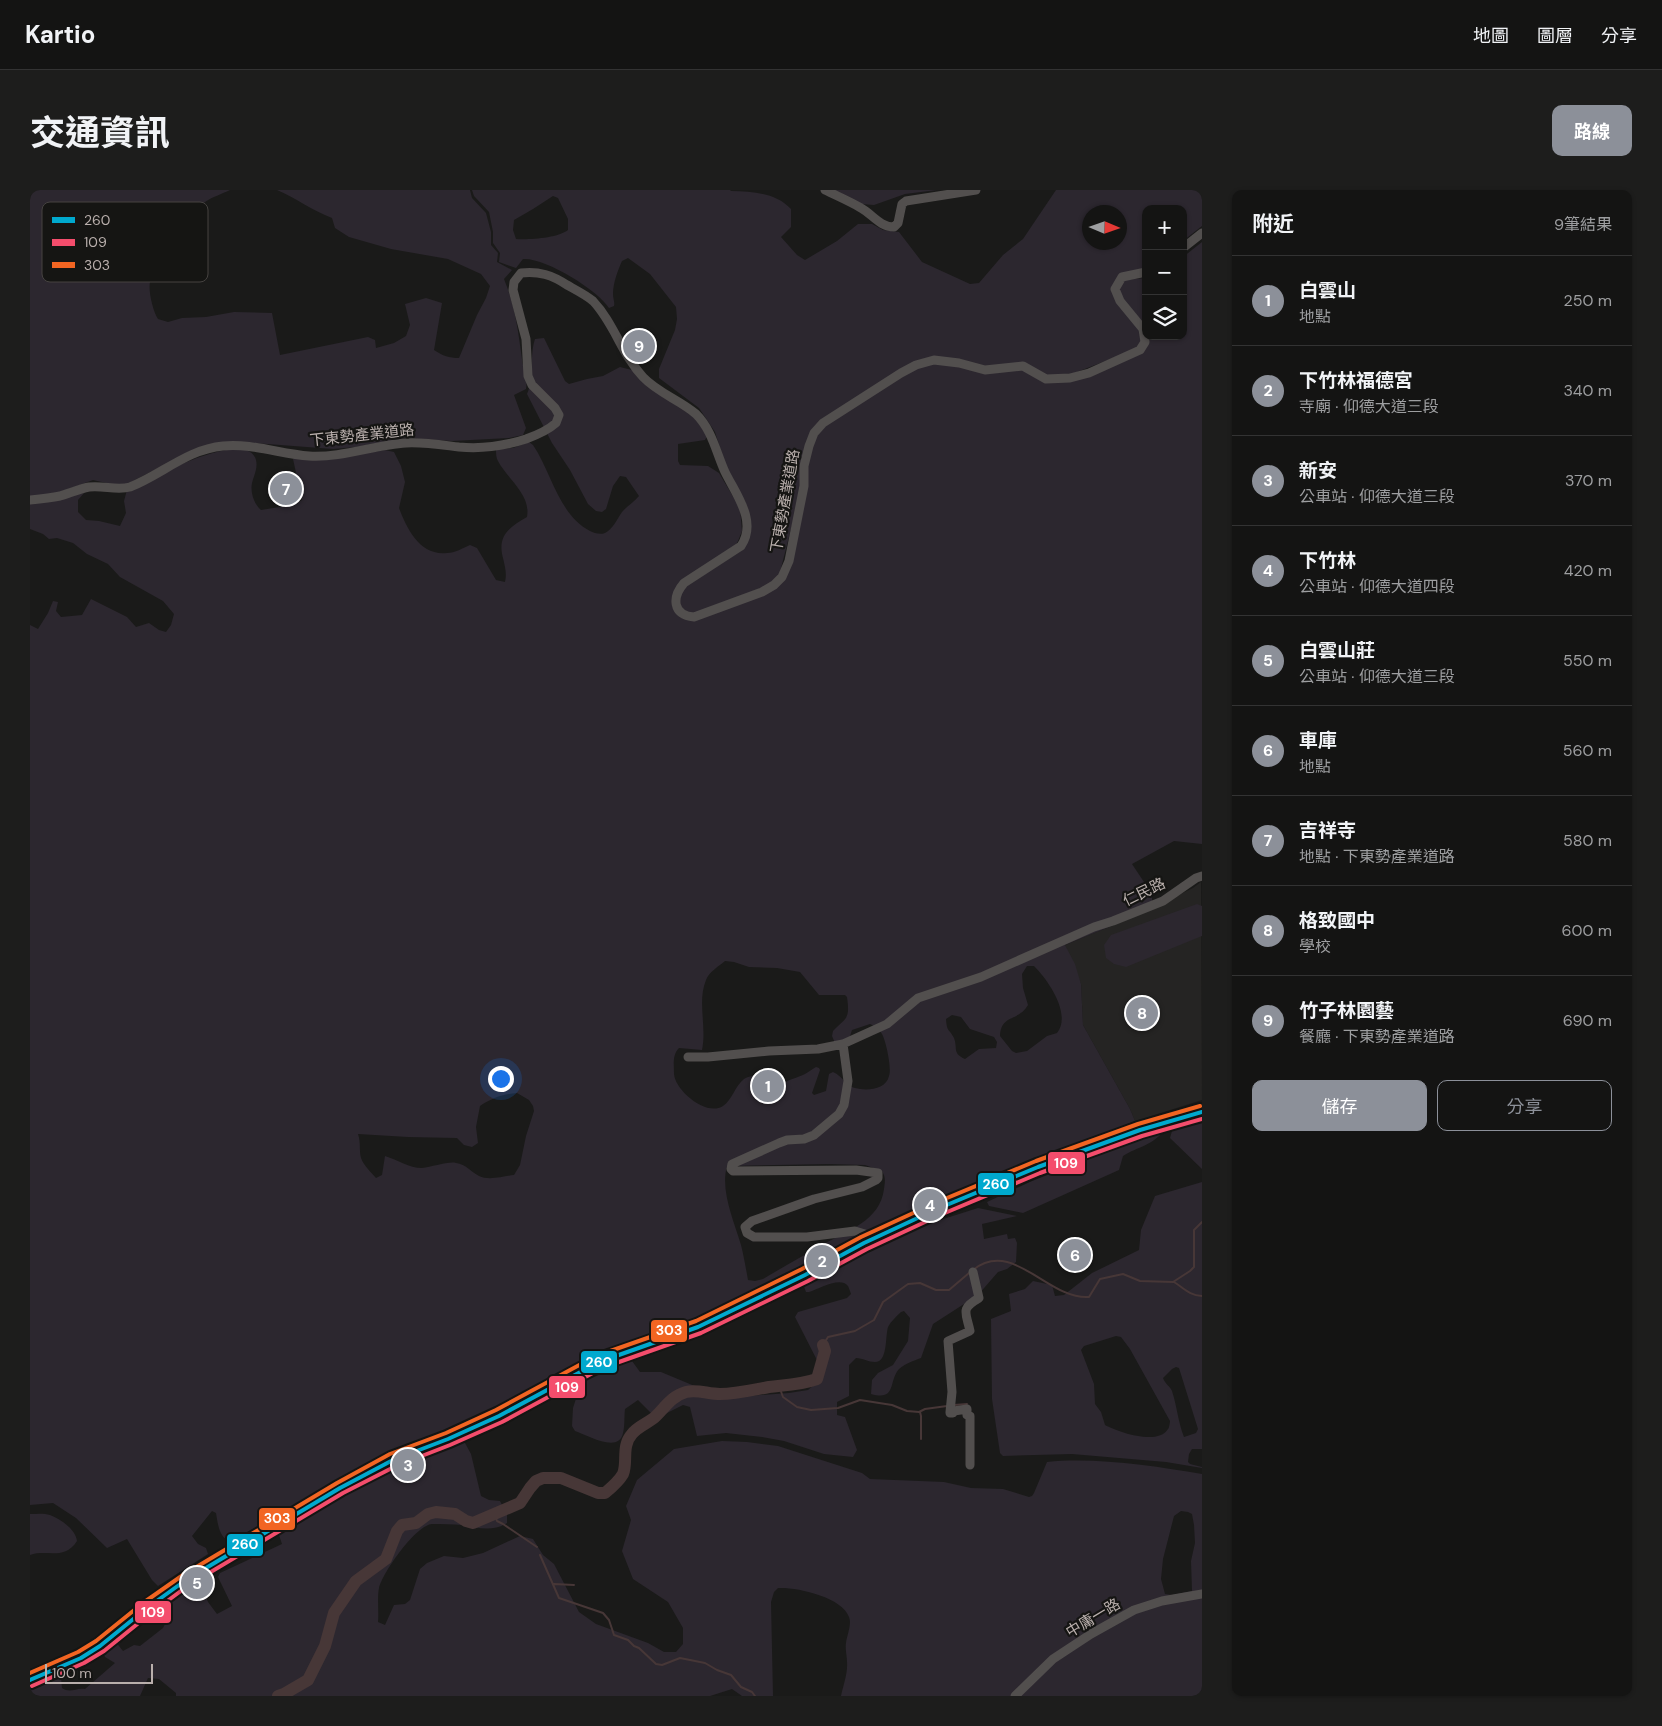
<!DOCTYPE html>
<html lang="zh-TW">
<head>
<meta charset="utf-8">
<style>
  :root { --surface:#141413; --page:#1d1d1c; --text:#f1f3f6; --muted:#9d9ea0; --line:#333; --accent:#8c9099 }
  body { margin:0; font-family:"DM Sans","Noto Sans TC",sans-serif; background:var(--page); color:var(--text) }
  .controls { position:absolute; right:15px; top:15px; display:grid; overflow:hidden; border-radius:10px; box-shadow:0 1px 4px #0004 }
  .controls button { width:45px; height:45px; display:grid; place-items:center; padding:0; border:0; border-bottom:1px solid var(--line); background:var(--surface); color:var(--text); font:25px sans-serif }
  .compass { position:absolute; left:1052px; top:15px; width:45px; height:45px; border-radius:50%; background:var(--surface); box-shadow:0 1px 4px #0004; rotate:92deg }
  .scale { position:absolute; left:15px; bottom:12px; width:108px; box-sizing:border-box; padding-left:5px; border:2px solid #b9afac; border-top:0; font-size:14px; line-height:18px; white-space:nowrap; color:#b9afac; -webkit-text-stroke:4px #151513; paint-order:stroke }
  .you { position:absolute; left:470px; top:888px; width:18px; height:18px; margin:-12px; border:4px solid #fff; border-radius:50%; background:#1a73e8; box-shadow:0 0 0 8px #1a73e833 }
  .badge { display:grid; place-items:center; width:32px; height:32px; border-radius:50%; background:var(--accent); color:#fff; font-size:16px; font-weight:700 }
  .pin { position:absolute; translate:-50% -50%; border:2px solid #fff; box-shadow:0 1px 5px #0006 }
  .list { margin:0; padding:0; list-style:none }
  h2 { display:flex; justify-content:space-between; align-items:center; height:65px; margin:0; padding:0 20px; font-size:21px }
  h2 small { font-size:16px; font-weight:400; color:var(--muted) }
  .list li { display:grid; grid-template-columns:32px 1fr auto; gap:15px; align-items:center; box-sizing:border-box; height:90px; padding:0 20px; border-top:1px solid var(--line) }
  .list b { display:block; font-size:19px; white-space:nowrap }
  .list p { margin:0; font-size:16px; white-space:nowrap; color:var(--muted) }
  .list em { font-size:16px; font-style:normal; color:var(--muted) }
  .actions { display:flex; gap:10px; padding:15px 20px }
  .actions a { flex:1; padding:11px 0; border:1px solid var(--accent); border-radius:10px; text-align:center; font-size:18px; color:var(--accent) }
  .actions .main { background:var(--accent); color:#fff }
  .icon { flex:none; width:28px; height:28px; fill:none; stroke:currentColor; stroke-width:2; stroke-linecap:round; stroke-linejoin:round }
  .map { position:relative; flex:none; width:1172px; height:1506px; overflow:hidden; border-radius:10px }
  header { display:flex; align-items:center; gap:30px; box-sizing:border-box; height:70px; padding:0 25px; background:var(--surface); border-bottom:1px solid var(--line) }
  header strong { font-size:24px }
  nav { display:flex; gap:28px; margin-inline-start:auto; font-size:18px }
  .intro { display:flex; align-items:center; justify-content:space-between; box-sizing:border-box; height:120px; padding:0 30px }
  h1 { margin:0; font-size:35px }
  .button { padding:12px 22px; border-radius:10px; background:var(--accent); color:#fff; font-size:18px; font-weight:700 }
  main { display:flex; gap:30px; padding:0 30px }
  aside { flex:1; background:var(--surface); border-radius:10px; box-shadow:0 1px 4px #0004 }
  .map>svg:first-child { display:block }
  .built { fill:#252423 }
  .green { fill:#2c272f; fill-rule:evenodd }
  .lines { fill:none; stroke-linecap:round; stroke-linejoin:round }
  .stream { stroke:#473737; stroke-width:2 }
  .river { stroke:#473737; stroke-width:12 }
  .minor { stroke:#524f4e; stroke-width:9 }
  .primary { stroke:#4e4c4b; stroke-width:14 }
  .bus-1-casing { stroke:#151513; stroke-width:8 }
  .bus-2-casing { stroke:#151513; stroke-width:8 }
  .bus-3-casing { stroke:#151513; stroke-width:8 }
  .bus-1 { stroke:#00a9ce; stroke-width:4 }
  .bus-2 { stroke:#f44d6c; stroke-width:4 }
  .bus-3 { stroke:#f26522; stroke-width:4 }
  .labels { text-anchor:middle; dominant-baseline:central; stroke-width:4.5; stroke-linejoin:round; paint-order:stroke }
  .street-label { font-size:15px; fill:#b9afac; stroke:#151513 }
  .key { fill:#151513; stroke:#464341; stroke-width:1 }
  .key-label { font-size:14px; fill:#b9afac }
  .line-badge { stroke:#151513; stroke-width:2 }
  .badge-label { font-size:14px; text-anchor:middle; font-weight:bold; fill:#fff }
</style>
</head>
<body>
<header>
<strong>Kartio</strong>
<nav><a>地圖</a><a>圖層</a><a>分享</a></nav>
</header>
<div class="intro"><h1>交通資訊</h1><a class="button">路線</a></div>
<main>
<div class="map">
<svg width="1172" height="1506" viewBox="0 0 1172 1506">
  <rect width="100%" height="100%" fill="#1a1a19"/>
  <!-- built -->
  <path class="built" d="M1171,692l1,218 -67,21 -5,-12 -47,-84 -2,-41 -16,-39 66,-27 62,-30z"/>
  <!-- green -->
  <path class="green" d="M0,0h200c-8,4 -18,7 -25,12 -20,15 -49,55 -55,80 -2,9 3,29 8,37l10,3 14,-4 24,-1 28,-5 38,1 8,42 88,-18 7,3 1,8 18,-5 12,-7 4,-11 -5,-21 21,-6 16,5 -8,47c9,6 15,8 25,8l18,-43 9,-17 4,-12 -9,-12 -33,-15 -57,-10 -42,-12 -14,-9 -3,-10c-19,-7 -36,-20 -55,-28h193l2,8 14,15 5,19v13l7,8 -1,9 15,8 -8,9c11,27 14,50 18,80 1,11 6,19 4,30l-12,6 12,33 -3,7 -14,3 -57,3 -47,-3 -49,9 -23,2 -92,-7 -65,17 -49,25 -12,1 -22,-5 -35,13 -28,5z
    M442,0h258l1,1c22,1 44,1 60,18v18l-10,10 16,18 8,5 32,-19 21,-17h14l11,6 16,2 23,30 48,22 9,-1 24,-28 20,-16 33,-49h146v36l-19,15v-32h-37v60l-26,7 -8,12 28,42 2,12 -5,7 -68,26h-23l-24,-12 -37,4 -51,-10 -122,74 -10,55 -23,90 -8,8 -79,31 -11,-5 -2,-16 7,-8 55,-35 4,-4 5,-29 -5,-17 -18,-31 -12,-38 -16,-24 -40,-30v-9l16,-39 2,-11 -1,-12 -26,-33 -22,-16 -6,3c-4,9 -9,22 -9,33 0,5 2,8 1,12l-5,2c-11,-18 -65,-51 -86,-49l-7,9 -17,-6 1,-9 -7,-10v-11l-4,-20 -15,-16zM523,6l5,2 10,21v11c-10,8 -39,10 -52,9l-3,-9 1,-10 19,-11zM1060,22h30v30h-30z
    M804,0h103l-32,4 -31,11 -13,-1z
    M1172,52v602l-28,-3 -42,23 20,30v9l-21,15 -66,27 10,19 6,20 2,41 47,84 5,12 -170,69 -232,114 -129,52 -27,9 -134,69 -76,32 -136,75c-12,-2 -13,-17 -15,-28l-4,-2 -20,25 6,8 8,4 2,6 -50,32 -6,-6 -25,-41 -20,9 -31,-30 -23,-15 -23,2v-880l8,4 10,-16 5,-12 5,1 -2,9 5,6 21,-2 9,-16 36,18 9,10 13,-4 10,7 7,2 5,-7 3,-11 -11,-13 -43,-24 -12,-13 -21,-10 -14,-11 -16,-5 -8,1 -6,-5 -13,-5v-27l54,-9 -6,7v12l8,8 13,1 21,5 6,-13 -2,-12 3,-11c18,-9 120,-64 129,-30 2,8 -2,15 -4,23 -2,9 2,21 9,27l31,-5 10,-5 -9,-41 9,-2 57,-3 26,-4 9,2 7,14 4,16 -6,26c8,21 21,48 48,45 8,0 16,-5 23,-8l7,3 19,32 9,2c2,-9 0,-15 -2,-24 -6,-22 6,-31 24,-41 4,-23 -19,-37 -29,-56 -2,-3 -2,-8 -2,-12l17,-1 16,-6 4,3c19,28 25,69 57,86 4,2 10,4 15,2 8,-4 12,-14 17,-21 5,-6 12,-10 17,-16l-13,-19 -6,-1 -7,10 -7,23 -4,3 -6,-1 -8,-7 -18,-34 -18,-27 -25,-49c8,-17 2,-37 8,-55l9,-1 21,43 4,3 18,-5 16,-3 17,-9 12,3 61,45 14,21 -2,4 -27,4v17l2,4 28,1 11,7 21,35 2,23 -4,10 -4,7 -60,48 13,23 97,-41 22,-111 10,-32 10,-10 90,-57 19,-5 87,6 48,11 70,-26 6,-18h37v-79zM695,771l9,1 15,5 28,1 23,4 19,23h26l2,2c3,22 0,20 -14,34l-1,5 3,7 14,-4 3,-9 18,-6c5,2 9,5 12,10 4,7 10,35 7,42 -3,14 -23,15 -34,12 -10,-2 -12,-12 -22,-16l-4,2 -3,17 -12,4 -2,-2 8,-23 -1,-2 -3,-1c-4,2 -7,5 -11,7 -9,5 -17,4 -23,12l-7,-3v-6c-9,0 -23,-4 -31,2 -9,7 -12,21 -21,27 -17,11 -48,-16 -49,-32 0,-9 -2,-19 5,-26l23,2c5,-23 -5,-48 4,-70 3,-8 13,-14 19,-19zM997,776h7c14,14 38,48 23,67l-10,3 -20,15 -11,2 -4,-2 -12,-15c1,-22 18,-14 28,-31l-5,-17 -1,-14zM922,825l9,2 9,12 24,8 3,5 -1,6 -17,1 -14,10c-13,-6 -7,-10 -11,-21 -5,-10 -7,-5 -8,-19zM487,903l12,7 4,6 1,5 -8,25 -6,29 -6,10c-10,1 -25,6 -35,1 -8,-4 -13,-12 -23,-13 -7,-2 -24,4 -34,5 -13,0 -24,-8 -37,-12l-3,19 -6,3c-5,-6 -12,-12 -15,-20 -2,-7 0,-15 -3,-24l50,3 49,1 7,7 8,2 6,-4 -2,-16 4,-21c12,-8 23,-12 37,-13zM798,974l37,1 17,6c4,7 3,10 2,18 -4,32 -36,41 -60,55 -21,12 -41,23 -61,35l-8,2 -7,-1c-2,-11 -4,-23 -7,-35 -7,-24 -21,-54 -14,-79z
    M1116,88v57l-29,-45 6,-10z
    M1167,714l5,2v30l-76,31 -12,-3 -8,-6 -2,-13 7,-10z
    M1172,926v53l-32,-31 4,-14z
    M1131,941l2,1c-14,15 -24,14 -40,24l-4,14 -96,43 -34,-7 -2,-4 45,-21z
    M1172,992v267h-10l-3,5 -1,8 2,2 12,3v1l-36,-6 -94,-8 -69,2 -3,-3 -8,-54 -1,-80 20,-8 -2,-17 16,-5 8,-8 19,4 3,11 9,-1 28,-22 47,-23 2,-20 14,-34zM1086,1146l5,1 9,12 40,72c0,1 -1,8 -2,8 -10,17 -50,3 -63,-4l-4,-13 -6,-8 -1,-20 -13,-34 3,-4zM1146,1177l3,1 19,61 -2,4 -12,4c-6,-15 -7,-31 -12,-46 -2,-5 -7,-7 -9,-13l9,-9z
    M948,1018l39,8 -35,8 2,15 23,-5 1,5 7,-1 2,5 -1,19 -9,7 -9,3 -20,23 -45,29 -12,34c-8,3 -15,5 -22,11 -11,13 -2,32 -28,25l1,-14 6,-7 15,-8 15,-24 2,-23 -6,-7 -3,1c-5,5 -10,9 -13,15 -3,10 0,35 -13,35 -7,0 -12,-4 -19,-4l-7,7v31l-12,6v13l8,2 12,33 -4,7 -29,-3 -40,-13 -22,-4 -36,-4 -29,3 -7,-29 -7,-2 -24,12 -5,-1 -16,-16 -13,9c-1,8 0,17 -2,24 -4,21 -36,2 -48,-2l-3,-5 1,-18 8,-25 46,-21 5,-1 8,11h21l36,15 49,9 43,-3 19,-3 14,-12 -2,-12 -25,-49 3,-5 49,-14 4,-4c-1,-3 -2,-6 -3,-8 -8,-10 -29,3 -39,6h-3l-3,-8 34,-21 75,-34z
    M427,1251l8,2 6,11 10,42 8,4 11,1 7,14v8c-14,9 -29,5 -45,2 -9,-1 -21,-1 -30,-1 -16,1 -49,48 -53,64 -2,10 0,24 -1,34l7,3 9,-20 11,-1 5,-4 10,-31 7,-6 17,-7 19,2 20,-5 37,-17 13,3 10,16 11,9 25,48 17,12 52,19 16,9h12l7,-8v-16l-15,-26 -35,-23 -11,-28 9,-31 -5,-14 11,-26 37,-31 48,-8 25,1 31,4 84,27 8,6 74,3 27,6 32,1 26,8 3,-1 2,-3 13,-31c48,-5 107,4 155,12v222h-361c2,-10 7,-23 6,-34 0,-6 -2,-13 -1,-19 1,-8 6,-19 3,-26 -7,-20 -52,-30 -71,-29l-4,4 -3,10 2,94h-31l-10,-7 -22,7h-534v-3l-17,-14 -11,-1 -8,18h-110v-12l29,-12 2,5 1,11c9,6 14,-1 23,1l30,-26 -10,-6 -3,-8 13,-8 8,10 11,-6 6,1 23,-18 10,-19 -5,-7 3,-6c12,-4 21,-1 33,-4l4,10 9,12 15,-8 -14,-29 2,-4 62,-29 -4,-12c56,-36 116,-68 179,-91zM1151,1321l7,1 4,2 2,11 1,18 -4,18 1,30 -20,4 -7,-1 -4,-15 2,-20 11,-43z
    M0,1324c6,0 14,-1 20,1 11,4 26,15 27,26 -13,20 -30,8 -47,14z"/>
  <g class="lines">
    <!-- stream -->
    <path class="stream" d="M943,1080c40,-32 75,30 116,27l11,-18 23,-5 17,7 33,1 17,-11 4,-4v-37l8,-8
      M1144,1092c11,7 15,13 28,14
      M793,1155l5,-8 27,-6 19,-11 9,-18 25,-18 12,-1 16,7h13l20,-17
      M749,1196l4,11 14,10 14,3 27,-2 22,-8 32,5 15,6 12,1 6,-3 22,-3
      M924,1215l13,-1
      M890,1222l1,4v23
      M464,1323l3,8 6,3 34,23
      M510,1365l19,43 44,15 6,7 5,15 14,5 6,6 5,2 17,16 6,1 18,-7 25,5 12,7 14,5 10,12 11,5 3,4
      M524,1394l20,1"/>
    <!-- river -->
    <path class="river" d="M248,1506l6,-2 24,-14 17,-34 9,-33 22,-32 30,-22 11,-28 5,-6 14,-2 12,-9 8,-2 19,2 11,7 7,2 47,-20 10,-15 6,-7 7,-3h18l37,15h7c6,-5 14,-12 18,-19 5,-12 -2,-28 9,-40 6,-8 17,-11 24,-18 10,-10 16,-20 30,-24 11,-3 22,2 34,2 16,0 32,-4 49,-7 17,-2 31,-2 48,-8l8,-28 -2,-6"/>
    <!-- minor -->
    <path class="minor" d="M795,0c12,6 24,11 36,18 11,6 19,19 33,19l4,-4 4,-19 4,-3 70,-11
      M1153,58l19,-15
      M0,310c10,-1 20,-2 30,-4 10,-3 19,-7 29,-9 14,-2 28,4 41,0 31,-12 58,-38 93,-41 28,-3 58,8 86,10 33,2 65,-11 97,-13 18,-1 36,2 53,4 23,2 46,-1 67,-8 11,-4 21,-8 30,-16l3,-8 -4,-7 -23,-23 -4,-9 -2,-37 -13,-49 1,-8 7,-9c18,-2 31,2 46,12 9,5 19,10 26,16 21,22 29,54 50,76 15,16 37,23 53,37 16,16 20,38 29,58 10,21 33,49 16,74l-57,37c-12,14 -12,32 10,34l68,-25 12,-7 8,-8 7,-16 15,-75v-20l5,-20 5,-13 9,-10 78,-50 15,-8 18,-5 25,3 26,7 38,-4 23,13 24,-1 19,-5 51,-23 5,-8 -2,-13 -23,-28 -5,-12 7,-12 24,-5
      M813,854l5,37 -4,24 -5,9 -25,21 -10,4 -17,1 -8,3 -47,21 -1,5 2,2 123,-1 22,3v5l-2,2 -14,7 -48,12 -62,22 -7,6 2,6 7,4h53l48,-6 13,4 7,3
      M658,867h20l61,-6 49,-2 25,-5 44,-20 31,-26 63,-21 113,-50 19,-6 50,-20 33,-23 6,-2
      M940,1275v-49l-3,-1v-6l-13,2 -1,2h-3v-1l2,-20 -4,-51 22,-10c-4,-19 -10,-22 9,-33l-6,-26
      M985,1506l38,-37 38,-25 43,-24 28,-9 40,-7"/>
    <!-- primary -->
    <path class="primary" d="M0,1490l51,-22 19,-12 47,-38 39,-28 154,-92 53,-28 55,-21 51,-23 100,-54 99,-35 107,-52 59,-32 73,-34 101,-42 102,-37 62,-18"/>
    <defs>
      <path id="bus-1" d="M0,1490l51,-22 19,-12 47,-38 39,-28 154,-92 53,-28 55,-21 51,-23 100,-54 99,-35 107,-52 59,-32 73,-34 101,-42 102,-37 62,-18"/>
      <path id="bus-2" d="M2,1496l52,-23 20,-12 47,-38 38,-28 154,-92 53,-27 54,-21 52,-23 100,-54 99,-35 107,-52 59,-32 73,-34 100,-42 102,-37 60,-17"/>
      <path id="bus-3" d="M0,1483l48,-21 18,-11 47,-38 40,-28 154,-92 53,-29 56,-21 50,-23 100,-54 100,-35 106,-52 59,-32 74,-34 101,-42 102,-37 62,-18"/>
    </defs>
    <!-- bus-1 casing -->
    <use href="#bus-1" class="bus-1-casing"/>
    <!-- bus-2 casing -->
    <use href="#bus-2" class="bus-2-casing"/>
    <!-- bus-3 casing -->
    <use href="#bus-3" class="bus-3-casing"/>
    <!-- bus-1 -->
    <use href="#bus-1" class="bus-1"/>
    <!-- bus-2 -->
    <use href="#bus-2" class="bus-2"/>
    <!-- bus-3 -->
    <use href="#bus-3" class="bus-3"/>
  </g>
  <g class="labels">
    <!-- street labels -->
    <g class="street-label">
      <text transform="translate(332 245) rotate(-6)">下東勢產業道路</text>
      <text transform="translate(755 311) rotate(-80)">下東勢產業道路</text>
      <text transform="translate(1114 702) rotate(-26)">仁民路</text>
      <text transform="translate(1063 1428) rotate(-31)">中庸一路</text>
    </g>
  </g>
  <!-- legend -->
  <rect x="12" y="12" width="166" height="80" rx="8" class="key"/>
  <rect x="22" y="27" width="23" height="6" fill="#00a9ce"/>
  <rect x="22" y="49" width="23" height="7" fill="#f44d6c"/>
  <rect x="22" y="72" width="23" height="6" fill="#f26522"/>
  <g class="key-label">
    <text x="54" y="35">260</text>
    <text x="54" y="57">109</text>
    <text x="54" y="80">303</text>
  </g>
  <g class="line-badge">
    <rect x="1017" y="961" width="39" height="24" rx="5" fill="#f44d6c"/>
    <rect x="947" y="982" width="38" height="24" rx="5" fill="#00a9ce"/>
    <rect x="620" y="1129" width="38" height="24" rx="5" fill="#f26522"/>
    <rect x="550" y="1160" width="38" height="24" rx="5" fill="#00a9ce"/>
    <rect x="518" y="1185" width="38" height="24" rx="5" fill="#f44d6c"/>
    <rect x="228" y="1317" width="38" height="24" rx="5" fill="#f26522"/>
    <rect x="196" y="1343" width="38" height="24" rx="5" fill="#00a9ce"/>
    <rect x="104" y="1410" width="38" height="24" rx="5" fill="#f44d6c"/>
  </g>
  <g class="badge-label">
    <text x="1036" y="978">109</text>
    <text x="966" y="999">260</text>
    <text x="639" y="1145">303</text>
    <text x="569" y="1177">260</text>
    <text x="537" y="1202">109</text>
    <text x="247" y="1333">303</text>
    <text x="215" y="1359">260</text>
    <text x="123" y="1427">109</text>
  </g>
</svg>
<div class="controls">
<button>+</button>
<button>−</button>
<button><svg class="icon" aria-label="layers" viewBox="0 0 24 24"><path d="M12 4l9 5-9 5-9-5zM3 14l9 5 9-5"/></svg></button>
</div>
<svg class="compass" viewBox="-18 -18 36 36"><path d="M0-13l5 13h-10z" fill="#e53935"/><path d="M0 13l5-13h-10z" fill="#9d9ea0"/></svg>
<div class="scale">100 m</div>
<div class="you"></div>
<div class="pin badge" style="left:738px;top:896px">1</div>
<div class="pin badge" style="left:792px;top:1071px">2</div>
<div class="pin badge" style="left:378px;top:1275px">3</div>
<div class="pin badge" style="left:900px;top:1015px">4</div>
<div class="pin badge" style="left:167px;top:1393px">5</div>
<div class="pin badge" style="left:1045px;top:1065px">6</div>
<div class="pin badge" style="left:256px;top:299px">7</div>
<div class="pin badge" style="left:1112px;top:823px">8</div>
<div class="pin badge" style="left:609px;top:156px">9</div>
</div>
<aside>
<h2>附近<small>9筆結果</small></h2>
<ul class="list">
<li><span class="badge">1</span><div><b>白雲山</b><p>地點</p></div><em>250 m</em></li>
<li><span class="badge">2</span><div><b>下竹林福德宮</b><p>寺廟 · 仰德大道三段</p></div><em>340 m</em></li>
<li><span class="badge">3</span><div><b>新安</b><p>公車站 · 仰德大道三段</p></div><em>370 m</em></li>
<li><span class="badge">4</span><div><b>下竹林</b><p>公車站 · 仰德大道四段</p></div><em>420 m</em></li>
<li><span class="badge">5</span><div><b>白雲山莊</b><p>公車站 · 仰德大道三段</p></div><em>550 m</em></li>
<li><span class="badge">6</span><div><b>車庫</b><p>地點</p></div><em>560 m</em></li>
<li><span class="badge">7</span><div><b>吉祥寺</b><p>地點 · 下東勢產業道路</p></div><em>580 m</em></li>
<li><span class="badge">8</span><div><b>格致國中</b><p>學校</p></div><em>600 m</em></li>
<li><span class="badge">9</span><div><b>竹子林園藝</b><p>餐廳 · 下東勢產業道路</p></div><em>690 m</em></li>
</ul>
<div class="actions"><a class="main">儲存</a><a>分享</a></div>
</aside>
</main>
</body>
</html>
